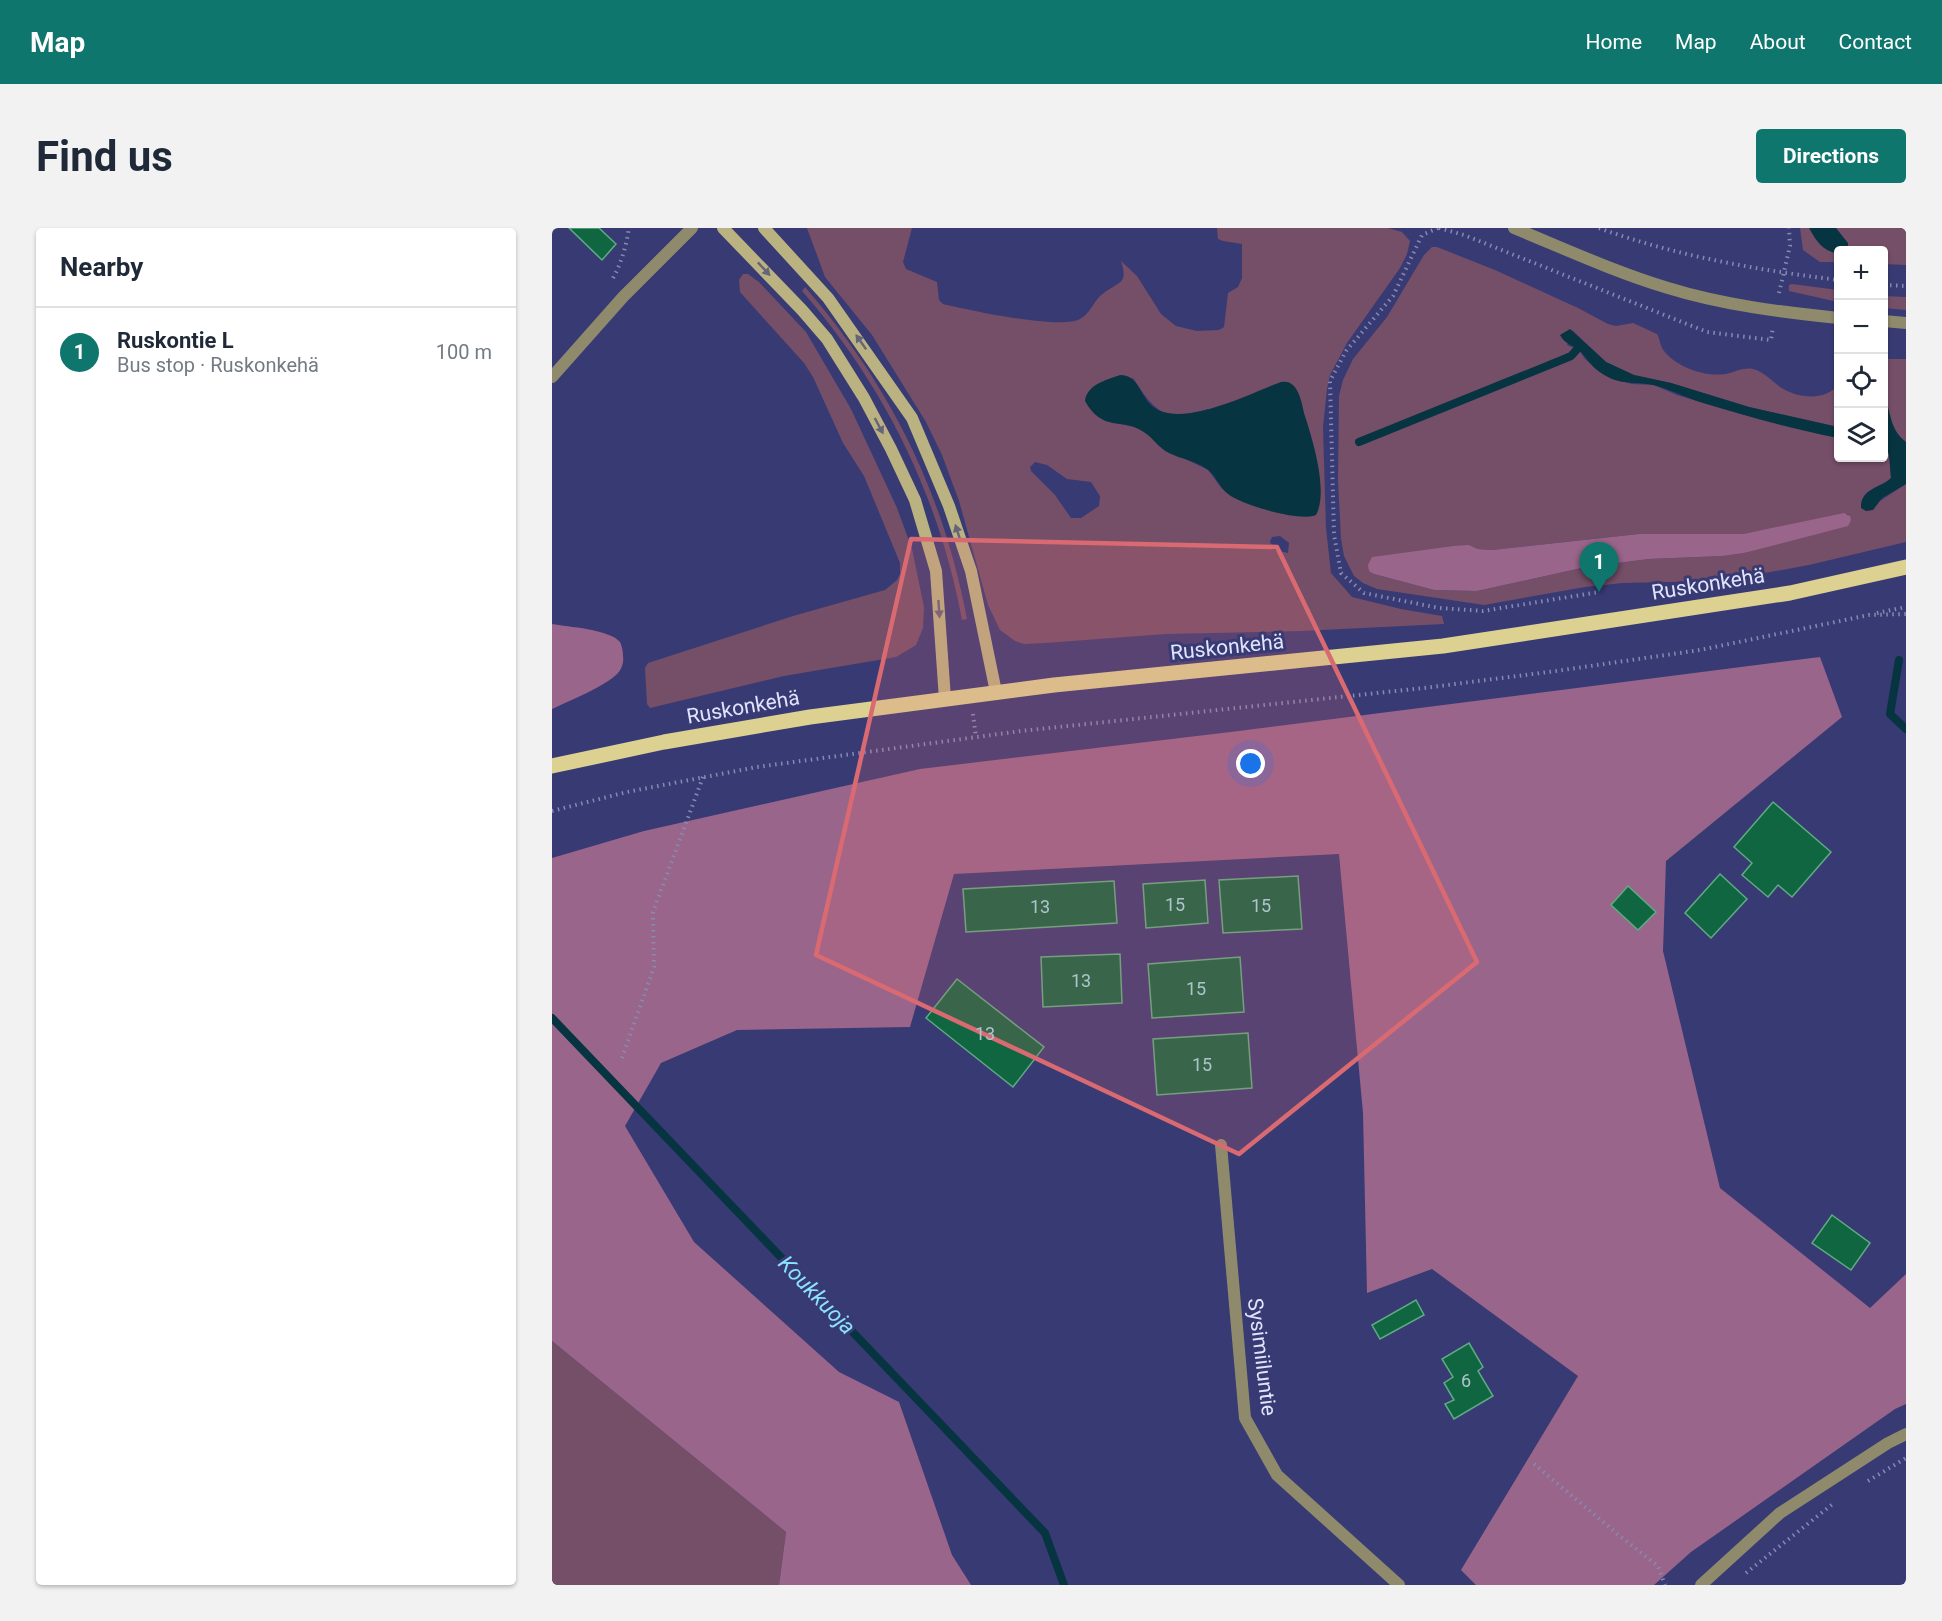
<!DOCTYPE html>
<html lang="en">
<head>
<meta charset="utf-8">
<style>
  :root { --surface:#fff; --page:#f2f2f3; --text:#1f2937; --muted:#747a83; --line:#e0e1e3; --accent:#0f766e }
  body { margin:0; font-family:Roboto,sans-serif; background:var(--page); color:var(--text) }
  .controls { position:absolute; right:18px; top:18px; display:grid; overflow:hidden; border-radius:6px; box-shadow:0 2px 4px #0004 }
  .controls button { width:54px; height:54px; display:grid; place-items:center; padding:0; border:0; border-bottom:2px solid var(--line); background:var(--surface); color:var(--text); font:30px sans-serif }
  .you { position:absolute; left:699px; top:536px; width:21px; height:21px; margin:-15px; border:4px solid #fff; border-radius:50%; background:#1a73e8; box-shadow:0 0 0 9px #1a73e833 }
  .badge { display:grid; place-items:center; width:39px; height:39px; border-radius:50%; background:var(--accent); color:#fff; font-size:20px; font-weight:700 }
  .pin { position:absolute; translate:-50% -50px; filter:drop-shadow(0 2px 3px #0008) }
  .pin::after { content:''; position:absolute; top:32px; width:21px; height:18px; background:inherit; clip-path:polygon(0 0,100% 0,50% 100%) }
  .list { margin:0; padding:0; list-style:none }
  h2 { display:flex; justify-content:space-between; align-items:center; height:78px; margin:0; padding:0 24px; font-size:26px }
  h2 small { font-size:20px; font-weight:400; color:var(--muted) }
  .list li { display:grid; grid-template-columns:39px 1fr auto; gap:18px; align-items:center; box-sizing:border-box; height:90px; padding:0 24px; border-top:2px solid var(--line) }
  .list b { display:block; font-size:22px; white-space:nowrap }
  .list p { margin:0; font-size:20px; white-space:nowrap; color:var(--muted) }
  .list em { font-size:20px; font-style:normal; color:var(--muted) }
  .icon { flex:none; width:33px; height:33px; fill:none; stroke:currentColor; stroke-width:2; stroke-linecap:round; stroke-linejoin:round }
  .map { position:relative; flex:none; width:1354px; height:1357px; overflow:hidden; border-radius:6px }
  header { display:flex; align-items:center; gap:36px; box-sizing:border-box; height:84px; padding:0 30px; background:var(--accent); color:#fff }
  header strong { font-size:28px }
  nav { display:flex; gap:33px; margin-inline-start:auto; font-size:21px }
  .intro { display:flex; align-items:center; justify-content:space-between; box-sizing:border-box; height:144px; padding:0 36px }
  h1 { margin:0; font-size:42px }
  .button { padding:15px 27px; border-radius:6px; background:var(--accent); color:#fff; font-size:21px; font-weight:700 }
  main { display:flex; gap:36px; padding:0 36px }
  aside { flex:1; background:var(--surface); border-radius:6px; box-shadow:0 2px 4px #0004 }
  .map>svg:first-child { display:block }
  .green { fill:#754e68; fill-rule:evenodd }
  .forest { fill:#9a658a }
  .water { fill:#063440 }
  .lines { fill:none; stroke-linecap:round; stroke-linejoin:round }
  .stream { stroke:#063440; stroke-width:8 }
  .building { fill:#116642; stroke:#5fab83; stroke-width:1.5 }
  .path { stroke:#878ab3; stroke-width:4; stroke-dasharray:1.5 4.5; stroke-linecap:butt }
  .minor { stroke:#8f8a6c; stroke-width:12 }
  .tertiary { stroke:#8f8a6c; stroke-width:12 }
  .secondary { stroke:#bbb281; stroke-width:12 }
  .primary { stroke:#dcd191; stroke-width:15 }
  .oneway { fill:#666479 }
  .marked { fill:#da6a72; fill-opacity:0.2; stroke:#da6a72; stroke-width:4.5; stroke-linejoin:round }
  .labels { text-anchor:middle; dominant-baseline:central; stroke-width:6; stroke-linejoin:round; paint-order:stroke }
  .number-label { font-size:18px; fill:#adc4cc }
  .street-label { font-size:21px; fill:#e1e4fa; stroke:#383a74 }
  .water-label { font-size:22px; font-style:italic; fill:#8be3fd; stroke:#383a74 }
</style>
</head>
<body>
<header>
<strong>Map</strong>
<nav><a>Home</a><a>Map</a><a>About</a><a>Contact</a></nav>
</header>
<div class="intro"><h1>Find us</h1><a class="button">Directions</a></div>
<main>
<aside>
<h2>Nearby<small></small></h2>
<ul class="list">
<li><span class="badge">1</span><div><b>Ruskontie L</b><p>Bus stop · Ruskonkehä</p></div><em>100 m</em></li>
</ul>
</aside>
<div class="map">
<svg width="1354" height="1357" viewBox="0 0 1354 1357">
  <rect width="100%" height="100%" fill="#383a74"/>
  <!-- green -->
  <path class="green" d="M255,0h105l-9,34 3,7 31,13 2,18 4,4c25,6 117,26 137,15 11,-6 14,-20 25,-27 16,-11 23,-9 16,-31l16,15 24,38 15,12 21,5 22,-1 5,-3 4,-34 10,-6 4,-9v-34l-19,-3 -5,-2 -1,-11h171l14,4 8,9 -3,13 -7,14 -53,75 -17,32 -3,14 -4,38 3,101 5,45 21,24 49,12 41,7 2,8 -142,7 -136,3 -121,9 -21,1 -9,-3 -15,-11 -12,-25 -29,-104 -17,-46 -16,-33 -54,-87 -47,-58zM581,150c24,37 31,43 75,31l101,108 -87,-28 -14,-19 -49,-24 -10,-11 -14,-8 -30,-6 -17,-15zM483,234l12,3 20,14 24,3 9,14 -1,10 -18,12h-10l-16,-23 -24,-24 -1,-4zM728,308l9,7 -1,10 -13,-3 -5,-8 2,-5z
    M1248,0h106v37l-22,-1v-14h-46v12h-18l-17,-12z
    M880,19h5l58,23 83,38 30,16 8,2 17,-3 24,11c3,5 3,12 7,17 14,17 41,26 62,23 9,-2 18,-7 27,-5 11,3 18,11 27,18 17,11 44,15 58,-2v42l-89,-20 -78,-24 -37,-8 -28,-13 -34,-32 -5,15 12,5 6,9 12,11 16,9 19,5 22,1 23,10 64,19 97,24v20h46v-11l5,7 2,24c-11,10 -30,10 -30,29l16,-4 29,-19v58l-97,23 -88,16 -98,2 -38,4 -101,18 -107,-16 -14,-6 -9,-7 -10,-20 -3,-17 -3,-59 1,-84 4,-16 10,-21 34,-42 37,-62zM1296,286l3,6 -107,33 -21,3 -74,3 -63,8 -109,24 -43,-1 -60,-16 95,-29 9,4 14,1 147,-16h104z
    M191,46h5l11,8 47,50 45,77 46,99 15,41 12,58 -1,21 -7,17 -20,12 -112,19 -134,32 -3,-4 -2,-36 3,-5 145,-47 92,-26 12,-10 3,-6v-11l-36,-87 -21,-33 -30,-66 -9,-14 -64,-71 -1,-12z
    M1240,56l46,6v12l-49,-11v-6z
    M253,59c85,98 138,205 162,332l-5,1c-23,-124 -78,-235 -160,-329z
    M1332,68l22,1v13l-22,-2z
    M1332,131h22v83c-24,-18 -22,-56 -22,-83z
    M0,1113l234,191 -7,53h-227z"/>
  <!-- forest -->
  <path class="forest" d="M1292,285l6,3 1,4 -3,6 -104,27 -21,3 -74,3 -63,8 -109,24 -43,-1 -60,-16 -5,-3 -1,-6 4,-8 82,-11 15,-1 9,4 14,1 147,-16h104z
    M0,396c16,3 57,5 68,18 2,4 3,9 3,14 1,5 -1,13 -5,17 -12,13 -49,28 -66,36z
    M1268,429l22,60 -176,144 -3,90 57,237 150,120 36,-34v130l-11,5 -204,143 -37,33h-178l-15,-15 117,-194 -146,-107 -65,24 -4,-180 -24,-259 -385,20 -44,153 -173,3 -76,33 -36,63 69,116 145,130 60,30 53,153 19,30h-192l7,-53 -234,-191v-483l92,-27 276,-62 319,-38z"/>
  <!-- water -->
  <path class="water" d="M1257,0h27l12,15v7h-10v4c-16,-4 -21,-12 -29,-26z
    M1018,101l36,33 28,13 37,8 78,24 89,20v11c-46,-9 -92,-22 -138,-36 -15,-5 -33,-14 -47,-17 -14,-3 -28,-1 -41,-6 -16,-7 -21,-15 -31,-27 -6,-7 -16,-7 -21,-17z
    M568,147c17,0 19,16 29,28 26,30 101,-10 132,-21 6,-1 9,0 13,4 6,7 8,18 10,27 8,25 25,78 12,102 -16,7 -74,-10 -88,-21 -9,-7 -12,-19 -21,-25 -11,-8 -26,-10 -38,-16 -10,-5 -16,-15 -25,-21 -22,-15 -41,1 -59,-31 2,-17 22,-21 35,-26z
    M1332,165c7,18 5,36 22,49v42l-24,14 -9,12 -7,1 -5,-3c0,-20 19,-19 30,-30l-2,-24 -5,-8z"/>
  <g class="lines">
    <!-- stream -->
    <path class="stream" d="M807,214l205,-83 7,-3 10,-11
      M1347,432l-9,54 16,15
      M0,790l493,515 19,52"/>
  </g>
  <!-- building -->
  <path class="building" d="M17,0h30l17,16 -14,16z
    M1221,574l58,50 -39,45 -14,-12 -10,12 -26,-22 10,-12 -18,-16z
    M1168,646l27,25 -36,39 -26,-25z
    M746,648l4,53 -79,4 -4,-53z
    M653,652l3,43 -62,5 -3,-44z
    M562,653l3,42 -151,9 -3,-43z
    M1076,658l28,26 -18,18 -27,-25z
    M568,726l2,49 -79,4 -2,-50z
    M688,729l4,55 -92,6 -4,-54z
    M405,751l87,68 -31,40 -87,-69z
    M696,805l4,55 -95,7 -4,-56z
    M1280,987l38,28 -19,27 -39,-27z
    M864,1072l8,15 -44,24 -8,-14z
    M917,1115l14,24 -5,4 15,25 -39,23 -9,-15 9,-4 -10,-17 9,-6 -11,-18z"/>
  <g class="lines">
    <!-- path -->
    <path class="path" d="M886,0l-16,7 -29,61 -47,55 -16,30 4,154 7,38 23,20 75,15 44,3 116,-19
      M887,0l25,7 243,97 64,8 2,-13
      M1047,0c76,28 160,42 239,52
      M61,50c9,-16 13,-32 16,-50
      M1332,57l22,1
      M1227,65l11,-47 -1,-18
      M1325,385l29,-6
      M421,486l3,23
      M0,583l75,-19 130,-25 264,-36 403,-43 132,-17 144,-21 169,-35 37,-1
      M70,830l32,-91 -1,-55 50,-135
      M982,1236l87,73 37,29 7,19
      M1316,1253l38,-23
      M1194,1345l88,-70"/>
    <!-- minor -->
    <path class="minor" d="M0,149l71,-80 69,-69
      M669,917l24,273 32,57 122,110"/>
    <!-- tertiary -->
    <path class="tertiary" d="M962,0c51,21 101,44 154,60 55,17 113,24 170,30
      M1332,93l22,2
      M1149,1357l79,-72 108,-70 18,-9"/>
    <!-- secondary -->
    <path class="secondary" d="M171,0l79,82 25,29 37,59 27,51 24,51 21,71 9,128
      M212,0l64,70 84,120 37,88 22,65 25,121"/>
    <!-- primary -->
    <path class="primary" d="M0,538l112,-24 146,-25 244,-32 389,-39 347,-53 116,-26"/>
  </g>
  <!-- one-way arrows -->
  <defs><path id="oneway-solid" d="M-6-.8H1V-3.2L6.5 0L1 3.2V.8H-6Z" transform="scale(1.5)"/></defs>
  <g class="oneway">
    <use href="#oneway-solid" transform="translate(212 41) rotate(47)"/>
    <use href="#oneway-solid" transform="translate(309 114) rotate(-125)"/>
    <use href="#oneway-solid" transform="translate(327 198) rotate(62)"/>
    <use href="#oneway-solid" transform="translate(406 305) rotate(-108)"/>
    <use href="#oneway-solid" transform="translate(387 381) rotate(86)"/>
  </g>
  <!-- marked area -->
  <path class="marked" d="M359,311l366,8 200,415 -238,192 -423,-199z"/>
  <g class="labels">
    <!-- number labels -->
    <g class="number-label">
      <text x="623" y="676">15</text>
      <text x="709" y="677">15</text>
      <text x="488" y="678">13</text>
      <text x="529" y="752">13</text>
      <text x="644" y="760">15</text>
      <text x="433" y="805">13</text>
      <text x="650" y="836">15</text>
      <text x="914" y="1152">6</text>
    </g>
    <!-- street labels -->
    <g class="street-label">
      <text transform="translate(1156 356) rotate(-9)">Ruskonkehä</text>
      <text transform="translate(675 419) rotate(-6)">Ruskonkehä</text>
      <text transform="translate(191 479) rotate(-10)">Ruskonkehä</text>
      <text transform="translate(710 1129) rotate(83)">Sysimiiluntie</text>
    </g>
    <!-- water labels -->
    <g class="water-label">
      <text transform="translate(265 1067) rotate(46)">Koukkuoja</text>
    </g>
  </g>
</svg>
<div class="controls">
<button>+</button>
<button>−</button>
<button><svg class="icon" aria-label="locate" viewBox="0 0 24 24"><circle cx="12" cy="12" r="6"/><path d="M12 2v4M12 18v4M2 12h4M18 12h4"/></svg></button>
<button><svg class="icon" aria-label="layers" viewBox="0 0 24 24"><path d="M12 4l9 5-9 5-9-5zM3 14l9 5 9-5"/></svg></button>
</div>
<div class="you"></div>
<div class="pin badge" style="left:1047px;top:364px">1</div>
</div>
</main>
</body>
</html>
